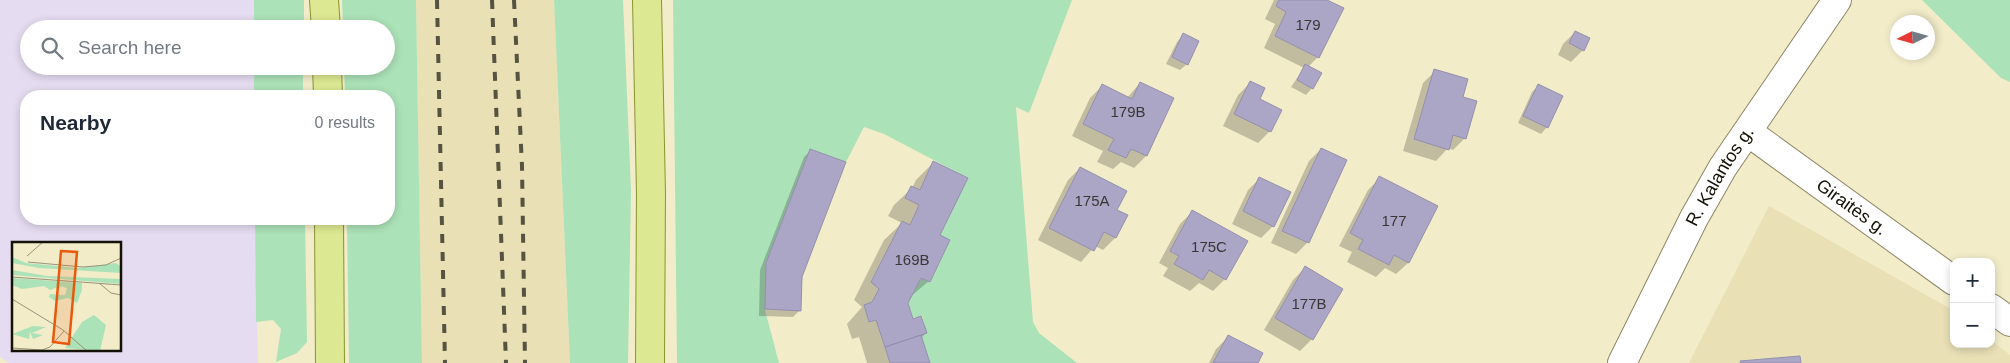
<!DOCTYPE html>
<html lang="en">
<head>
<meta charset="utf-8">
<style>
  :root { --surface:#fff; --page:#f2f2f3; --text:#1f2937; --muted:#747a83; --line:#e0e1e3 }
  body { margin:0; font-family:Arial,sans-serif; background:var(--page); color:var(--text) }
  .controls { position:absolute; right:15px; bottom:15px; display:grid; overflow:hidden; border-radius:10px; box-shadow:0 2px 8px #0003 }
  .controls button { width:45px; height:45px; display:grid; place-items:center; padding:0; border:0; border-bottom:1px solid var(--line); background:var(--surface); color:var(--text); font:25px sans-serif }
  .compass { position:absolute; left:1890px; top:15px; width:45px; height:45px; border-radius:50%; background:var(--surface); box-shadow:0 2px 8px #0003; rotate:265deg }
  .list { margin:0; padding:0; list-style:none }
  h2 { display:flex; justify-content:space-between; align-items:center; height:65px; margin:0; padding:0 20px; font-size:21px }
  h2 small { font-size:16px; font-weight:400; color:var(--muted) }
  .icon { flex:none; width:28px; height:28px; fill:none; stroke:currentColor; stroke-width:2; stroke-linecap:round; stroke-linejoin:round }
  .map { position:relative; flex:none; width:2010px; height:363px; overflow:hidden }
  .search { position:absolute; background:var(--surface); box-shadow:0 2px 8px #0003; left:20px; top:20px; width:375px; height:55px; display:flex; align-items:center; gap:12px; box-sizing:border-box; padding:0 18px; border-radius:28px; color:var(--muted); font-size:19px }
  .panel { position:absolute; background:var(--surface); box-shadow:0 2px 8px #0003; left:20px; top:90px; width:375px; height:135px; border-radius:20px }
  .map>svg:first-child { display:block }
  .commercial { fill:#e5dcf1; fill-rule:evenodd }
  .built { fill:#e9e0b6 }
  .green { fill:#ace2b8 }
  .shadow { fill:#0003 }
  .building { fill:#aba6c6; stroke:#948fae }
  .lines { fill:none; stroke-linecap:round; stroke-linejoin:round }
  .minor-casing { stroke:#8c8666; stroke-width:30 }
  .major-casing { stroke:#889432; stroke-width:30 }
  .minor { stroke:#fff; stroke-width:28 }
  .major { stroke:#dde992; stroke-width:28 }
  .rail { stroke:#565340; stroke-width:4; stroke-dasharray:9 9; stroke-linecap:butt }
  .labels { text-anchor:middle; dominant-baseline:central; stroke-width:4; stroke-linejoin:round; paint-order:stroke }
  .number-label { font-size:15px; fill:#3a3636 }
  .street-label { font-size:18px; fill:#141106; stroke:#fef9dd }
  .inset-road { fill:none; stroke:#99947b; stroke-width:1 }
  .view { fill:#e8590c; fill-opacity:0.15; stroke:#e8590c; stroke-width:2.5 }
  .inset-edge { fill:none; stroke:#141106; stroke-width:2.5 }
</style>
</head>
<body>
<div class="map">
<svg width="2010" height="363" viewBox="0 0 2010 363">
  <rect width="100%" height="100%" fill="#f2ecc9"/>
  <!-- commercial -->
  <path class="commercial" d="M0,0h254v29h-225v37h225v30h-228v123h229l3,144h-249l-9,-6zM14,243h106v106h-106z"/>
  <!-- built -->
  <path class="built" d="M416,0h138l16,363h-148z
    M1769,206l180,102 5,3v33h37v-4l19,15v8h-321z"/>
  <!-- green -->
  <path class="green" d="M254,0h50v29h-50z
    M342,0h74l6,363h-73l-2,-144h42v-123h-44l-1,-30h42v-37h-43z
    M554,0h69l8,191 -3,172h-58z
    M673,0h399l-43,113 -13,-6 17,215 6,11 38,30h-147l-9,-28 6,-2 -5,-17 -9,3 -5,-16 13,-25 9,4 20,-42 -10,-5 28,-57 -84,-44 -20,-7 -18,35 -36,-13 -44,114 -1,47 14,53h-102z
    M1922,0h88v82l-9,-4z
    M254,66h49v30h-49z
    M255,219h50l2,123 -10,11 -21,9 5,-33 -8,-9 -17,2z"/>
  <!-- shadow -->
  <path class="shadow" d="M1274,0h50l-6,57 -10,10 4,21 -6,7 -15,-8 13,-19 -40,-20 11,-24 -10,-5z
    M1575,32l8,18 -12,12 -13,-7 5,-11z
    M1183,35l4,29 -7,6 -14,-6 11,-22z
    M1435,71l26,27 4,40 -12,12 -5,-2 -12,13 -33,-10 20,-68z
    M1140,83l32,16 -26,57 -12,12 -13,-6 -8,7 -16,-7 6,-11 -31,-15 18,-38 12,-12 25,12z
    M1250,83l20,48 -12,12 -35,-17 15,-31z
    M1538,86l9,41 -6,7 -23,-11 14,-31z
    M1321,149l-13,93 -12,12 -25,-11 38,-82z
    M811,150l-11,160 -7,7 -34,-1 1,-46 44,-113z
    M934,162l5,74 -10,45 -20,17 -2,5 5,17 14,13 -5,5 8,25h-62l-8,-26 -7,2 -5,-15 15,-17 -8,-7 30,-60 18,-17 -14,-7 6,-11 18,-17 4,-8z
    M1080,168l36,42 10,6 -11,22 -12,12 -8,-4 -14,16 -43,-22 30,-60z
    M1260,178l13,48 -12,12 -29,-14 16,-34z
    M1380,178l28,85 -12,11 -11,-6 -9,9 -29,-15 5,-10 -13,-6 29,-56z
    M1192,212l33,67 -12,12 -14,-8 -9,8 -27,-15 5,-8 -9,-5 21,-39z
    M1305,268l36,21 -29,50 -12,12 -36,-21 29,-50z
    M1228,337l29,26h-48l7,-14z"/>
  <!-- building -->
  <path class="building" d="M1279,0h48l17,8 -25,50 -44,-22 11,-24 -10,-6z
    M1575,31l15,7 -6,13 -15,-8z
    M1183,33l16,8 -11,24 -16,-8z
    M1305,64l17,9 -9,16 -16,-9z
    M1434,69l34,10 -5,18 14,4 -11,38 -13,-4 -4,15 -35,-11z
    M1250,81l15,7 -5,11 22,11 -11,22 -37,-18z
    M1140,82l34,16 -27,58 -16,-7 -5,9 -18,-8 6,-11 -31,-15 19,-40 30,15z
    M1538,84l25,12 -15,32 -25,-12z
    M1321,148l26,12 -38,83 -27,-12z
    M810,149l36,13 -44,115 -1,34 -36,-2 1,-46z
    M933,161l35,17 -28,57 10,5 -20,42 -9,-4 -13,25 5,16 8,-3 6,17 -42,14 -9,-27 -7,2 -5,-17 8,-3 7,-13 -8,-7 31,-61 8,4 9,-20 -14,-7 6,-12 9,4z
    M1080,167l47,24 -10,19 11,5 -12,23 -12,-6 -10,19 -45,-23z
    M1379,176l59,30 -29,57 -15,-8 -5,10 -31,-16 5,-9 -13,-7z
    M1259,177l32,15 -17,35 -31,-16z
    M1192,210l56,31 -22,39 -17,-10 -6,10 -29,-16 5,-8 -9,-5z
    M1305,266l38,23 -30,51 -38,-22z
    M921,335l9,28h-40l-5,-16z
    M1228,335l35,18 -5,10h-45z
    M1800,356l1,7h-60l-1,-2z"/>
  <g class="lines">
    <defs>
      <g id="minor">
        <path id="s1" d="M1748,132l206,149"/>
        <path d="M1991,308l19,14"/>
        <path id="s2" d="M1622,363l72,-145 29,-51 114,-167"/>
      </g>
      <path id="major" d="M324,0l2,29
        M647,0l4,194 -1,169
        M327,66l1,30
        M329,219l1,144"/>
    </defs>
    <!-- minor casing -->
    <use href="#minor" class="minor-casing"/>
    <!-- major casing -->
    <use href="#major" class="major-casing"/>
    <!-- minor -->
    <use href="#minor" class="minor"/>
    <!-- major -->
    <use href="#major" class="major"/>
    <!-- rail -->
    <path class="rail" d="M437,0l8,363
      M492,0l14,363
      M514,0l8,166 3,197"/>
  </g>
  <g class="labels">
    <!-- number labels -->
    <g class="number-label">
      <text x="1308" y="24">179</text>
      <text x="1128" y="111">179B</text>
      <text x="1092" y="200">175A</text>
      <text x="1394" y="220">177</text>
      <text x="1209" y="246">175C</text>
      <text x="912" y="259">169B</text>
      <text x="1309" y="303">177B</text>
    </g>
    <!-- street labels -->
    <g class="street-label">
      <text stroke="none"><textPath href="#s2" startOffset="211">R. Kalantos g.</textPath></text>
      <text stroke="none"><textPath href="#s1" startOffset="128">Giraitės g.</textPath></text>
    </g>
  </g>
  <!-- overview -->
  <g transform="translate(12 242)">
    <rect width="109" height="109" fill="#f2ecc9"/>
    <path d="M0,15l14,6 52,5 38,-5 5,4v6l-82,-5 -27,-5zM0,28l35,6 74,3v5l-109,-9zM0,36l70,5v7l-5,13 -9,-5 -13,3 -6,-4 1,-3 15,1 2,-7 -7,-2 -10,4 -6,-4 -22,3 -10,-4zM82,73l12,10 -6,26 -35,-3 17,-26zM21,84l13,1 -14,6 11,2 -10,4 -3,-7 -1,7 -17,-5z" fill="#ace2b8"/>
    <path class="inset-road" d="M15,14l16,-14M16,20l55,5 23,-2 15,-7M0,35l109,8M87,41l12,10 10,2M0,57l51,31 24,21M0,106l30,2 8,-3 14,-16"/>
    <path class="view" d="M49,9l16,1 -8,92 -16,-2z"/>
    <rect width="109" height="109" class="inset-edge"/>
  </g>
</svg>
<div class="controls">
<button>+</button>
<button>−</button>
</div>
<svg class="compass" viewBox="-18 -18 36 36"><path d="M0-13l5 13h-10z" fill="#e53935"/><path d="M0 13l5-13h-10z" fill="#747a83"/></svg>
<div class="search"><svg class="icon" aria-label="search" viewBox="0 0 24 24"><circle cx="10" cy="10" r="6"/><path d="M15 15l6 6"/></svg>Search here</div>
<section class="panel">
<h2>Nearby<small>0 results</small></h2>
<ul class="list">
</ul>
</section>
</div>
</body>
</html>
